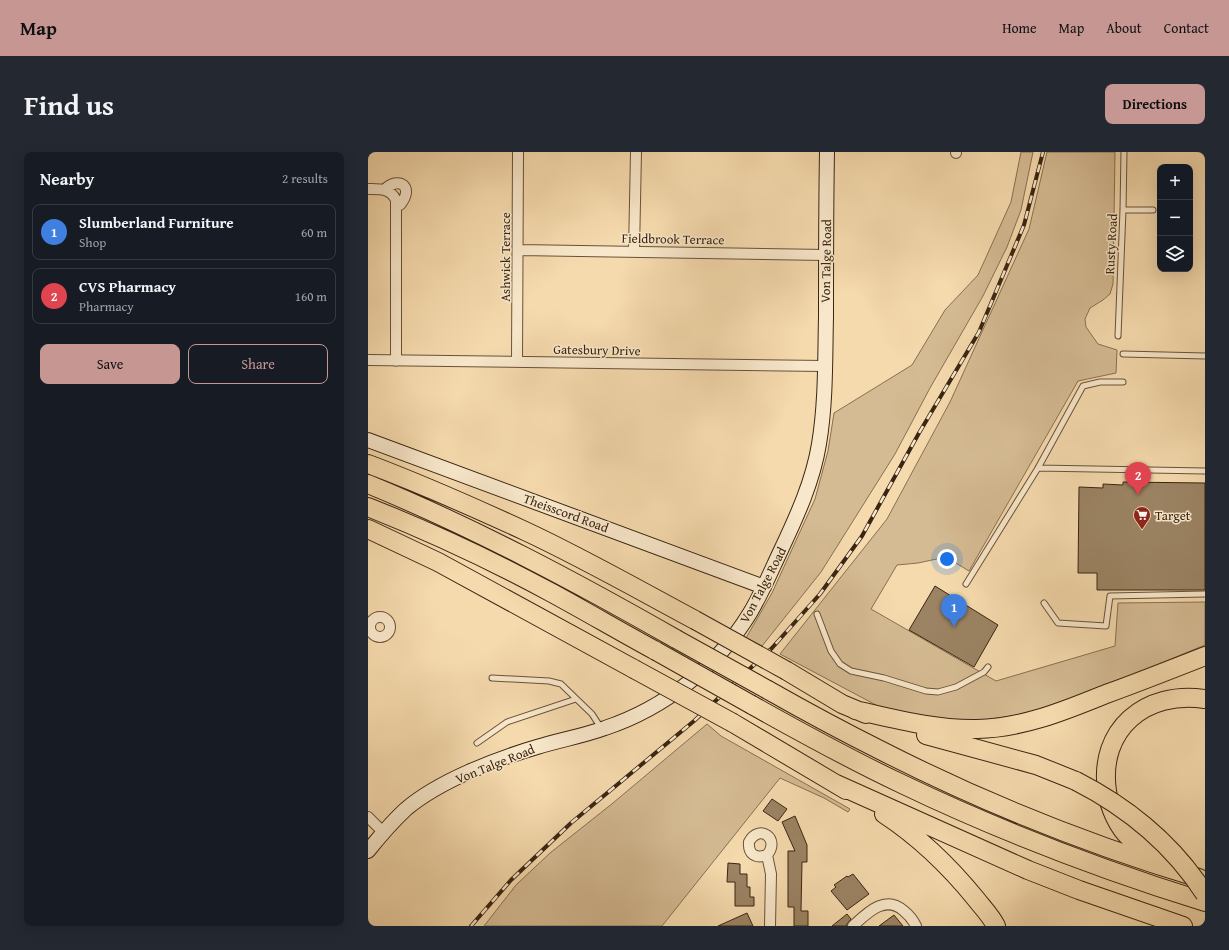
<!DOCTYPE html>
<html lang="en">
<head>
<meta charset="utf-8">
<style>
  :root { --surface:#171b24; --page:#242831; --text:#f1f3f6; --muted:#9ea1a6; --line:#363941; --accent:#c59692 }
  body { margin:0; font-family:"Gentium Book Plus",serif; background:var(--page); color:var(--text) }
  .controls { position:absolute; right:12px; top:12px; display:grid; overflow:hidden; border-radius:8px; box-shadow:0 4px 16px #0002 }
  .controls button { width:36px; height:36px; display:grid; place-items:center; padding:0; border:0; border-bottom:1px solid var(--line); background:var(--surface); color:var(--text); font:20px sans-serif }
  .you { position:absolute; left:579px; top:407px; width:14px; height:14px; margin:-10px; border:3px solid #fff; border-radius:50%; background:#1a73e8; box-shadow:0 0 0 6px #1a73e833 }
  .badge { display:grid; place-items:center; width:26px; height:26px; border-radius:50%; background:var(--accent); color:#fff; font-size:13px; font-weight:700 }
  .pin { position:absolute; translate:-50% -33px; filter:drop-shadow(0 1px 2px #0008) }
  .pin::after { content:''; position:absolute; top:21px; width:14px; height:12px; background:inherit; clip-path:polygon(0 0,100% 0,50% 100%) }
  .list { margin:0; padding:0; list-style:none }
  h2 { display:flex; justify-content:space-between; align-items:center; height:52px; margin:0; padding:0 16px; font-size:17px }
  h2 small { font-size:13px; font-weight:400; color:var(--muted) }
  .list li { display:grid; grid-template-columns:26px 1fr auto; gap:12px; align-items:center; box-sizing:border-box; height:56px; margin:0 8px 8px; padding:0 8px; border:1px solid var(--line); border-radius:8px }
  .list b { display:block; font-size:15px; white-space:nowrap }
  .list p { margin:0; font-size:13px; white-space:nowrap; color:var(--muted) }
  .list em { font-size:13px; font-style:normal; color:var(--muted) }
  .actions { display:flex; gap:8px; padding:12px 16px }
  .actions a { flex:1; padding:9px 0; border:1px solid var(--accent); border-radius:8px; text-align:center; font-size:14px; color:var(--accent) }
  .actions .main { background:var(--accent); color:#111 }
  .icon { flex:none; width:22px; height:22px; fill:none; stroke:currentColor; stroke-width:2; stroke-linecap:round; stroke-linejoin:round }
  .map { position:relative; flex:none; width:837px; height:774px; overflow:hidden; border-radius:8px }
  header { display:flex; align-items:center; gap:24px; box-sizing:border-box; height:56px; padding:0 20px; background:var(--accent); color:#111 }
  header strong { font-size:19px }
  nav { display:flex; gap:22px; margin-inline-start:auto; font-size:14px }
  .intro { display:flex; align-items:center; justify-content:space-between; box-sizing:border-box; height:96px; padding:0 24px }
  h1 { margin:0; font-size:28px }
  .button { padding:10px 18px; border-radius:8px; background:var(--accent); color:#111; font-size:14px; font-weight:700 }
  main { display:flex; gap:24px; padding:0 24px }
  aside { flex:1; background:var(--surface); border-radius:8px; box-shadow:0 4px 16px #0002 }
  .map>svg:first-child { display:block }
  .green { fill:#d5bb93; stroke:#887052 }
  .building { fill:#9b8363; stroke:#3a2512 }
  .lines { fill:none; stroke-linecap:round; stroke-linejoin:round }
  .lane-casing { stroke:#695239; stroke-width:7 }
  .street-casing { stroke:#695239; stroke-width:12 }
  .secondary-casing { stroke:#3a2512; stroke-width:16 }
  .highway-casing { stroke:#3a2512; stroke-width:20 }
  .lane { stroke:#f8e7ca; stroke-width:5 }
  .street { stroke:#f8e7ca; stroke-width:10 }
  .secondary { stroke:#f8e7ca; stroke-width:14 }
  .highway { stroke:#f5daad; stroke-width:18 }
  .rail-casing { stroke:#3a2512; stroke-width:4 }
  .rail { stroke:#f8e7ca; stroke-width:2.5; stroke-dasharray:8; stroke-linecap:butt }
  .highway-bridge-casing { stroke:#3a2512; stroke-width:20; stroke-linecap:butt }
  .highway-bridge { stroke:#f5daad; stroke-width:18 }
  .labels { text-anchor:middle; dominant-baseline:central; stroke-width:3; stroke-linejoin:round; paint-order:stroke }
  .street-label { font-size:13px; fill:#3a2512; stroke:#f8e7ca }
  .poi-label { font-size:13px; fill:#3a2512; stroke:#f8e7ca; text-anchor:start }
</style>
</head>
<body>
<header>
<strong>Map</strong>
<nav><a>Home</a><a>Map</a><a>About</a><a>Contact</a></nav>
</header>
<div class="intro"><h1>Find us</h1><a class="button">Directions</a></div>
<main>
<aside>
<h2>Nearby<small>2 results</small></h2>
<ul class="list">
<li><span class="badge" style="background:#3f7fe0">1</span><div><b>Slumberland Furniture</b><p>Shop</p></div><em>60 m</em></li>
<li><span class="badge" style="background:#e0444e">2</span><div><b>CVS Pharmacy</b><p>Pharmacy</p></div><em>160 m</em></li>
</ul>
<div class="actions"><a class="main">Save</a><a>Share</a></div>
</aside>
<div class="map">
<svg width="837" height="774" viewBox="0 0 837 774">
  <rect width="100%" height="100%" fill="#f5daad"/>
  <filter id="stains"><feTurbulence type="fractalNoise" baseFrequency=".005" numOctaves="4"/><feColorMatrix values="0 0 0 0 .2 0 0 0 0 .09 0 0 0 0 .02 0 0 0 .5 -.17"/></filter>
  <radialGradient id="worn" r=".72"><stop offset=".6" stop-color="#630" stop-opacity="0"/><stop offset="1" stop-color="#630" stop-opacity=".3"/></radialGradient>
  <!-- green -->
  <path class="green" d="M653,0h12l-12,58 -14,37 -24,49 -53,92 -35,66 -42,67 -32,51 -59,74 -16,-8 26,-45 43,-94 13,-48 6,-38 78,-48 33,-55 33,-35 33,-73z
    M679,0h68l-2,132 -3,10 -7,6 -13,8 -5,11 1,8 12,17 19,6 -1,23 -38,8 -109,190 -23,-14 -28,6 -21,2 -26,44 125,72 119,-35 3,-43 87,-1v43l-159,66 -83,12 -72,-10 -111,-59 107,-135 63,-117 79,-173z
    M339,572l14,12 129,73 -2,3 -24,-14 -44,-20 -118,148h-178l32,-41 34,-32 63,-50z"/>
  <!-- building -->
  <path class="building" d="M755,330l82,1v107h-108v-17h-19l1,-86 24,1v-4l20,1z
    M567,434l63,39 -24,42 -65,-37z
    M404,647l15,10 -9,12 -15,-10z
    M427,664l12,29v17h-5l-1,49h7v15h-14v-19h-6v-56h7l-13,-29z
    M360,711l12,1v10h7v13h3v10h4v9h-19v-24h-8z
    M485,722l16,20 -22,16 -16,-19 5,-4 -2,-2 13,-9 1,1z
    M379,761l6,13h-35z
    M479,762l4,5 -4,5v2h-15z
    M526,763l9,11h-24z"/>
  <g class="lines">
    <defs>
      <path id="lane" d="M755,58h30
        M750,184l5,-126 1,-58
        M755,202l82,2
        M670,316l167,3
        M598,432l72,-116 45,-82 17,-4h23
        M676,451l14,20 48,3 4,-30 95,-2
        M449,462l14,37 9,13 11,7 33,7 42,13 12,1 18,-5 28,-15 4,-5
        M124,526l57,3 12,3 31,30 9,14
        M109,591l30,-21 69,-23"/>
      <path id="street" d="M588,1v-1
        M0,37c12,0 22,-1 28,11v161
        M16,38c15,-15 31,-3 16,15h-3
        M151,98l307,5
        M266,99l2,-99
        M0,208l457,6
        M149,210l1,-210
        M2 475a10 10 0 1 1 20 0a10 10 0 1 1-20 0Z
        M0,665l15,15
        M399,703c-12,4 -19,-1 -18,-13 10,-19 32,-3 18,13l4,19 -1,52
        M485,774c14,-13 32,-32 51,-15 5,4 9,9 12,15"/>
      <path id="secondary" d="M0,288l396,147
        M0,699c12,-15 24,-29 38,-42 33,-28 90,-50 131,-62 23,-7 46,-11 68,-19 60,-20 112,-61 145,-115 12,-20 21,-42 31,-63 16,-34 32,-69 38,-106 7,-42 6,-85 7,-127 0,-55 0,-110 1,-165"/>
      <path id="highway" d="M0,312c53,20 105,43 157,67 58,27 114,59 170,89
        M0,332c107,44 208,98 308,155
        M0,355c63,25 125,54 184,86 35,19 69,39 104,58
        M0,377l70,33 196,107
        M419,519l55,33 24,10
        M400,538c37,21 74,41 112,60 102,52 209,95 319,128
        M384,553c50,28 99,55 150,79 98,47 200,86 303,118
        M487,558c40,9 80,20 122,19 46,-1 87,-18 129,-35 33,-12 66,-25 99,-38
        M365,571l113,67
        M558,583l110,30 40,16
        M468,632l192,86 51,20 104,36
        M516,662c35,23 66,53 92,85 7,9 15,17 20,27
        M798,705c-12,-5 -24,-10 -35,-18 -13,-11 -22,-32 -24,-48 -9,-62 39,-101 98,-92"/>
    </defs>
    <!-- lane casing -->
    <use href="#lane" class="lane-casing"/>
    <!-- street casing -->
    <use href="#street" class="street-casing"/>
    <!-- secondary casing -->
    <use href="#secondary" class="secondary-casing"/>
    <!-- highway casing -->
    <use href="#highway" class="highway-casing"/>
    <!-- lane -->
    <use href="#lane" class="lane"/>
    <!-- street -->
    <use href="#street" class="street"/>
    <!-- secondary -->
    <use href="#secondary" class="secondary"/>
    <!-- highway -->
    <use href="#highway" class="highway"/>
    <defs>
      <path id="rail" d="M103,774l40,-46 60,-57 123,-102 78,-73 48,-54 42,-58 57,-103 60,-101 45,-107 19,-73"/>
    </defs>
    <!-- rail casing -->
    <use href="#rail" class="rail-casing"/>
    <!-- rail -->
    <use href="#rail" class="rail"/>
    <defs>
      <path id="highway-bridge" d="M327,468l92,51
        M308,487l92,51
        M288,499l96,54
        M266,517l99,54
        M708,629c53,27 96,62 129,113"/>
    </defs>
    <!-- highway-bridge casing -->
    <use href="#highway-bridge" class="highway-bridge-casing"/>
    <!-- highway-bridge -->
    <use href="#highway-bridge" class="highway-bridge"/>
  </g>
  <!-- icons -->
  <defs>
    <symbol id="supermarket-pin" viewBox="-11 -11 22 30"><path d="M0 17L-7.5 6A9.5 9.5 0 1 1 7.5 6Z" fill="#8f2418" stroke="#f8e7ca"/><path d="M-6-5.5h2.5l.6 2H6L4.5 2H-2.5L-4.4-4H-6ZM-1.5 3.2a1.3 1.3 0 1 0 .1 0ZM3 3.2a1.3 1.3 0 1 0 .1 0Z" fill="#fff"/></symbol>
  </defs>
  <g fill-rule="evenodd">
    <use href="#supermarket-pin" x="764" y="353" width="20" height="27"/>
  </g>
  <g class="labels">
    <!-- street labels -->
    <g class="street-label">
      <text transform="translate(305 87) rotate(1)">Fieldbrook Terrace</text>
      <text transform="translate(743 92) rotate(-87)">Rusty Road</text>
      <text transform="translate(137 105) rotate(-90)">Ashwick Terrace</text>
      <text transform="translate(458 109) rotate(-89)">Von Talge Road</text>
      <text transform="translate(229 198) rotate(1)">Gatesbury Drive</text>
      <text transform="translate(198 361) rotate(20)">Theisscord Road</text>
      <text transform="translate(395 433) rotate(-62)">Von Talge Road</text>
      <text transform="translate(127 612) rotate(-22)">Von Talge Road</text>
    </g>
    <!-- poi labels -->
    <g class="poi-label">
      <text x="787" y="363">Target</text>
    </g>
  </g>
  <rect width="100%" height="100%" filter="url(#stains)"/>
  <rect width="100%" height="100%" fill="url(#worn)"/>
</svg>
<div class="controls">
<button>+</button>
<button>−</button>
<button><svg class="icon" aria-label="layers" viewBox="0 0 24 24"><path d="M12 4l9 5-9 5-9-5zM3 14l9 5 9-5"/></svg></button>
</div>
<div class="you"></div>
<div class="pin badge" style="left:586px;top:475px;background:#3f7fe0">1</div>
<div class="pin badge" style="left:770px;top:343px;background:#e0444e">2</div>
</div>
</main>
</body>
</html>
